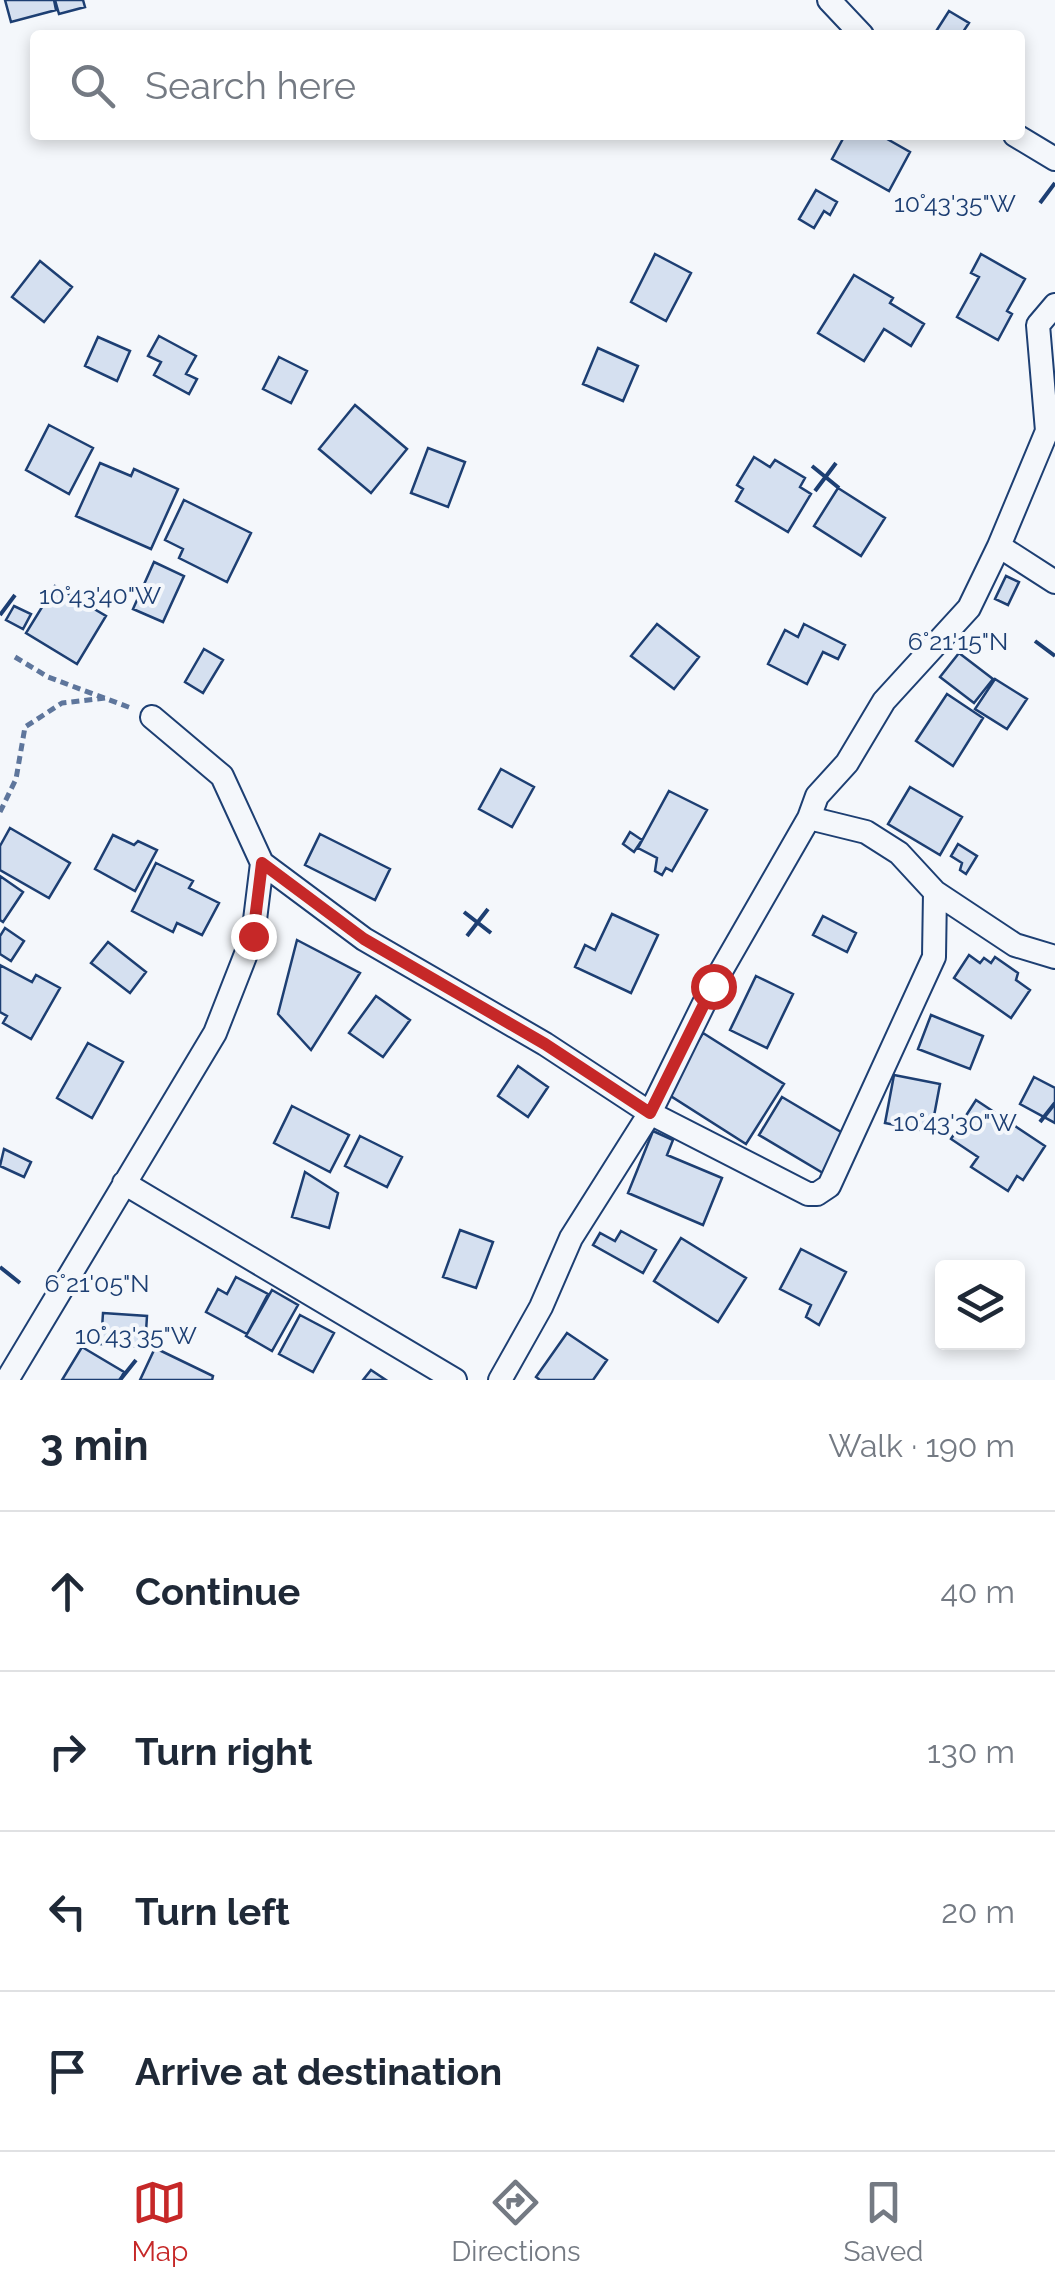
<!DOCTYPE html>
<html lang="en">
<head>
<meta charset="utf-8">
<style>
  :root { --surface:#fff; --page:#f6f6f7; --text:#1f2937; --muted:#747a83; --line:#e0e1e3; --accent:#c62828 }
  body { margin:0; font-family:Raleway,sans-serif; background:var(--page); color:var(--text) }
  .controls { position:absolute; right:30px; bottom:30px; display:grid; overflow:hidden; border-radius:10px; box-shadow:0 5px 15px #0003 }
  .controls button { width:90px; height:90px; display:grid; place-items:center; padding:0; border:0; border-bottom:2px solid var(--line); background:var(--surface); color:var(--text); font:50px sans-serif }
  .stop { position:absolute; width:30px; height:30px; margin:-22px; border:8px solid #c62828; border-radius:50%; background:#fff }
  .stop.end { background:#c62828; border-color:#fff; box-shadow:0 2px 10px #0008 }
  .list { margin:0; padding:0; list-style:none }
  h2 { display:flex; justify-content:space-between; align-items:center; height:130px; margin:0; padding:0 40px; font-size:42px }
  h2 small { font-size:32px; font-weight:400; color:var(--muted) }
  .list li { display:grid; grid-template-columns:65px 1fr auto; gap:30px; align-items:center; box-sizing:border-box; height:160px; padding:0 40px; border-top:2px solid var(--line) }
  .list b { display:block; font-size:38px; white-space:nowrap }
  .list em { font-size:32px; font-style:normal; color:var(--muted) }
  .icon { flex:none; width:55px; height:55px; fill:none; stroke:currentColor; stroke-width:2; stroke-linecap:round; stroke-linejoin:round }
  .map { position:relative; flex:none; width:1055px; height:1380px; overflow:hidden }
  .search { position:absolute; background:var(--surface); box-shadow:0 5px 15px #0003; left:30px; right:30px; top:30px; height:110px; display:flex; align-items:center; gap:25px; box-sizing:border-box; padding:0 35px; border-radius:10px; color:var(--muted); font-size:38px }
  .sheet { height:770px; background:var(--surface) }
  nav { display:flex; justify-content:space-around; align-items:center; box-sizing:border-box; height:140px; border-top:2px solid var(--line); background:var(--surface); font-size:28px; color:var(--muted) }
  nav a { display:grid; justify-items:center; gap:5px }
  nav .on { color:var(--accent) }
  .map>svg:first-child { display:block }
  .building { fill:#d5e0f0; stroke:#1d3f73; stroke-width:2.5 }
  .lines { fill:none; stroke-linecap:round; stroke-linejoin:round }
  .street-casing { stroke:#1d3f73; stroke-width:26 }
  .path { stroke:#5e769c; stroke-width:5; stroke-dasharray:8 5; stroke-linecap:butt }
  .street { stroke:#f4f7fb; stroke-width:22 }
  .route { stroke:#c62828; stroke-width:12 }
  .ticks { fill:none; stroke:#1d3f73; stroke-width:4 }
  .ticks-label { font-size:25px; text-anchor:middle; fill:#1d3f73; stroke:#f4f7fb; stroke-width:8; stroke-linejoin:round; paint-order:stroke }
</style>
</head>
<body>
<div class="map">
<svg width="1055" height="1380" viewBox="0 0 1055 1380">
  <rect width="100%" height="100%" fill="#f4f7fb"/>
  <!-- building -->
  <path class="building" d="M5,0h49l2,10 -45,12z
    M55,0h28l2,7 -26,7z
    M949,11l20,12 -8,12 -26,-2z
    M845,135h35l30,17 -21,39 -57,-32z
    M816,190l21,12 -7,13 -6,-4 -10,17 -15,-9z
    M655,254l36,19 -25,48 -35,-19z
    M981,254l44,25 -18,32 5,3 -14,26 -41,-23 22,-40 -8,-4z
    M40,261l32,26 -28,35 -32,-25z
    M854,275l39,23 -3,5 34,21 -13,22 -27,-17 -20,32 -46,-28z
    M159,336l37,20 -10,18 11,5 -8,15 -35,-19 7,-13 -13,-6z
    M98,337l32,14 -13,30 -32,-15z
    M598,348l40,18 -15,35 -40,-17z
    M279,357l28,14 -16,32 -28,-14z
    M355,405l52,44 -36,44 -52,-44z
    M49,425l44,23 -24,46 -43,-24z
    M428,448l37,14 -17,45 -37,-14z
    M754,457l16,10 5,-7 30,18 -5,9 11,7 -23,38 -52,-31 7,-12 -6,-4z
    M100,463l31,13 3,-7 44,20 -27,60 -75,-33z
    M838,488l47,30 -24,38 -47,-30z
    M184,500l67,33 -24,49 -48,-24 4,-9 -18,-9z
    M154,562l30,14 -21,46 -30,-13z
    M1006,576l13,6 -11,23 -13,-6z
    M55,586l51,30 -29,48 -51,-31z
    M14,606l17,8 -8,15 -17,-9z
    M657,624l42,33 -25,32 -43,-33z
    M804,624l41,21 -7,14 -15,-7 -16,32 -39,-20 17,-34 13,7z
    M204,649l19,11 -20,33 -18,-11z
    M959,653l34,26 -19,24 -34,-26z
    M995,679l32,20 -20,30 -32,-20z
    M947,694l36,24 -30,48 -37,-25z
    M501,769l33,18 -22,40 -33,-18z
    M910,787l52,30 -22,38 -52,-31z
    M669,791l38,19 -35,61 -6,-3 -4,7 -7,-4 2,-13 -19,-10z
    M10,828l60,35 -21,35 -49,-28v-24z
    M630,832l12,8 -8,12 -11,-8z
    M320,834l70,35 -15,31 -70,-35z
    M113,835l21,10 4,-4 19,9 -22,41 -40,-22z
    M958,844l19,12 -11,18 -6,-4 2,-7 -11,-7z
    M156,863l37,18 -4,7 30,15 -17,32 -25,-12 -4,9 -41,-21z
    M0,876l23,16 -20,30 -3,-2z
    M612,914l46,21 -27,58 -56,-26 10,-22 10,5z
    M823,916l33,17 -9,19 -34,-17z
    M5,928l19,13 -13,20 -11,-7v-18z
    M297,940l63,33 -49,77 -33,-36z
    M108,942l38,30 -16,21 -39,-30z
    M969,955l11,8 4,-5 7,5 4,-6 23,16 -2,7 14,10 -19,28 -57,-40z
    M0,965l32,17 4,-7 24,13 -29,51 -28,-16 4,-7 -7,-4z
    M756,976l37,18 -26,54 -37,-18z
    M376,996l34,24 -27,37 -34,-24z
    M931,1015l52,21 -13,33 -52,-20z
    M703,1033l81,51 -38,60 -80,-51z
    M88,1043l35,19 -31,56 -35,-20z
    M518,1066l30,21 -20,30 -30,-21z
    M894,1075l46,9 -9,48 -46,-9z
    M1034,1077l21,11v35l-35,-19z
    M782,1097l64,38 -23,38 -64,-38z
    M976,1100l69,46 -22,34 -6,-4 -9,15 -37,-24 7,-10 -27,-18z
    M292,1106l57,29 -19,37 -56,-29z
    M653,1131l20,9 -6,15 55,23 -19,47 -75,-32z
    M360,1136l42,21 -15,30 -42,-21z
    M4,1149l27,13 -7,15 -24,-11z
    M305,1172l33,21 -9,35 -37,-11z
    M460,1230l33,12 -17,46 -33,-11z
    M621,1231l35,19 -13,23 -50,-28 7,-12 15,8z
    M681,1238l65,40 -28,44 -64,-41z
    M801,1249l45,23 -27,53 -13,-8 5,-12 -31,-16z
    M236,1277l32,17 -21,40 -41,-22 12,-23 9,5z
    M272,1290l26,15 -26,46 -26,-15z
    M103,1313l44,3 -2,31 -44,-3z
    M300,1315l34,18 -21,39 -34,-18z
    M567,1333l40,27 -14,20h-53l-4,-3z
    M82,1347l42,25 -4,8h-58z
    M155,1348l58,28 -1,4h-72z
    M371,1370l15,10h-23z"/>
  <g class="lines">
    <defs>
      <path id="street" d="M829,0l33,35
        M1015,135l40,24
        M999,546l48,-115 -9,-106 17,-20
        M1055,582l-56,-36 -30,62 -85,93 -37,62 -30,33 -8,22 57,14 33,21 36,39 80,53 40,12
        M152,717l70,59 40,87 102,76 181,105 105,69 158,81h9l12,-8 105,-229 1,-65
        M124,1183l331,197
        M7,1380l208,-347 38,-97 9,-73
        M500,1380l41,-73 30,-69 79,-125 63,-128 96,-167"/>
    </defs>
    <!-- street casing -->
    <use href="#street" class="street-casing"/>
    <!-- path -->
    <path class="path" d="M15,657l33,20 83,31
      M0,812l16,-33 9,-52 37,-24 43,-5"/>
    <!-- street -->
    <use href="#street" class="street"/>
  </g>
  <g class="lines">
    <!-- route -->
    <path class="route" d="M253,936l9,-73 102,76 181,105 105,69 63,-127"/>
  </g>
  <!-- ticks -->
  <path class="ticks" d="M1040,203l15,-20M812,466l27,22M815,491l21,-28M0,615l15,-20M1035,641l20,15M464,912l27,21M467,936l21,-27M1040,1122l15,-19M0,1267l20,16M120,1380l16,-20"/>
  <g class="ticks-label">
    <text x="955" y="212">10°43'35"W</text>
    <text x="100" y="604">10°43'40"W</text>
    <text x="958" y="650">6°21'15"N</text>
    <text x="955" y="1131">10°43'30"W</text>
    <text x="97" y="1292">6°21'05"N</text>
    <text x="136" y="1344">10°43'35"W</text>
  </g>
</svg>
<div class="controls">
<button><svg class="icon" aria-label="layers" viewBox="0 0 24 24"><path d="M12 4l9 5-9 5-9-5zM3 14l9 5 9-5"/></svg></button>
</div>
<div class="stop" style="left:713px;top:986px"></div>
<div class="stop end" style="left:253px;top:936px"></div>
<div class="search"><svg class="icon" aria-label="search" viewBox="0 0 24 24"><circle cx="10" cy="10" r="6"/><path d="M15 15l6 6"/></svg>Search here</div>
</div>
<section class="sheet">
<h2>3 min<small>Walk · 190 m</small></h2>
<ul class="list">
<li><svg class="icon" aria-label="ahead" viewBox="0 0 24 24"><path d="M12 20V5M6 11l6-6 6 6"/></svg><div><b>Continue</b></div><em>40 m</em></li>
<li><svg class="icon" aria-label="right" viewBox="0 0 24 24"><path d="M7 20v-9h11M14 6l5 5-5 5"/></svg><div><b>Turn right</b></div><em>130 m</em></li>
<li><svg class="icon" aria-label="left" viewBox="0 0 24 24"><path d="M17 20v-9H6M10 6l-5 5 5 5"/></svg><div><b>Turn left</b></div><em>20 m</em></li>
<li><svg class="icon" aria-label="arrive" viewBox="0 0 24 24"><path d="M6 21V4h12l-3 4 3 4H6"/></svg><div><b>Arrive at destination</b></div></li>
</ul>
</section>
<nav>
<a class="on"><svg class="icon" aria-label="map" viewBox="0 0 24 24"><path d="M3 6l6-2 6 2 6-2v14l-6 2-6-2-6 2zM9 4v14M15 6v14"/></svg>Map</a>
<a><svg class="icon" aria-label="directions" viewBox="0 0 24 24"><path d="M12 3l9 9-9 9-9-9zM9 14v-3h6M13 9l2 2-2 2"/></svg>Directions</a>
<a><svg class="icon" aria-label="saved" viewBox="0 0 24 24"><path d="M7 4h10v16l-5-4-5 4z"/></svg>Saved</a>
</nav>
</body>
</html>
